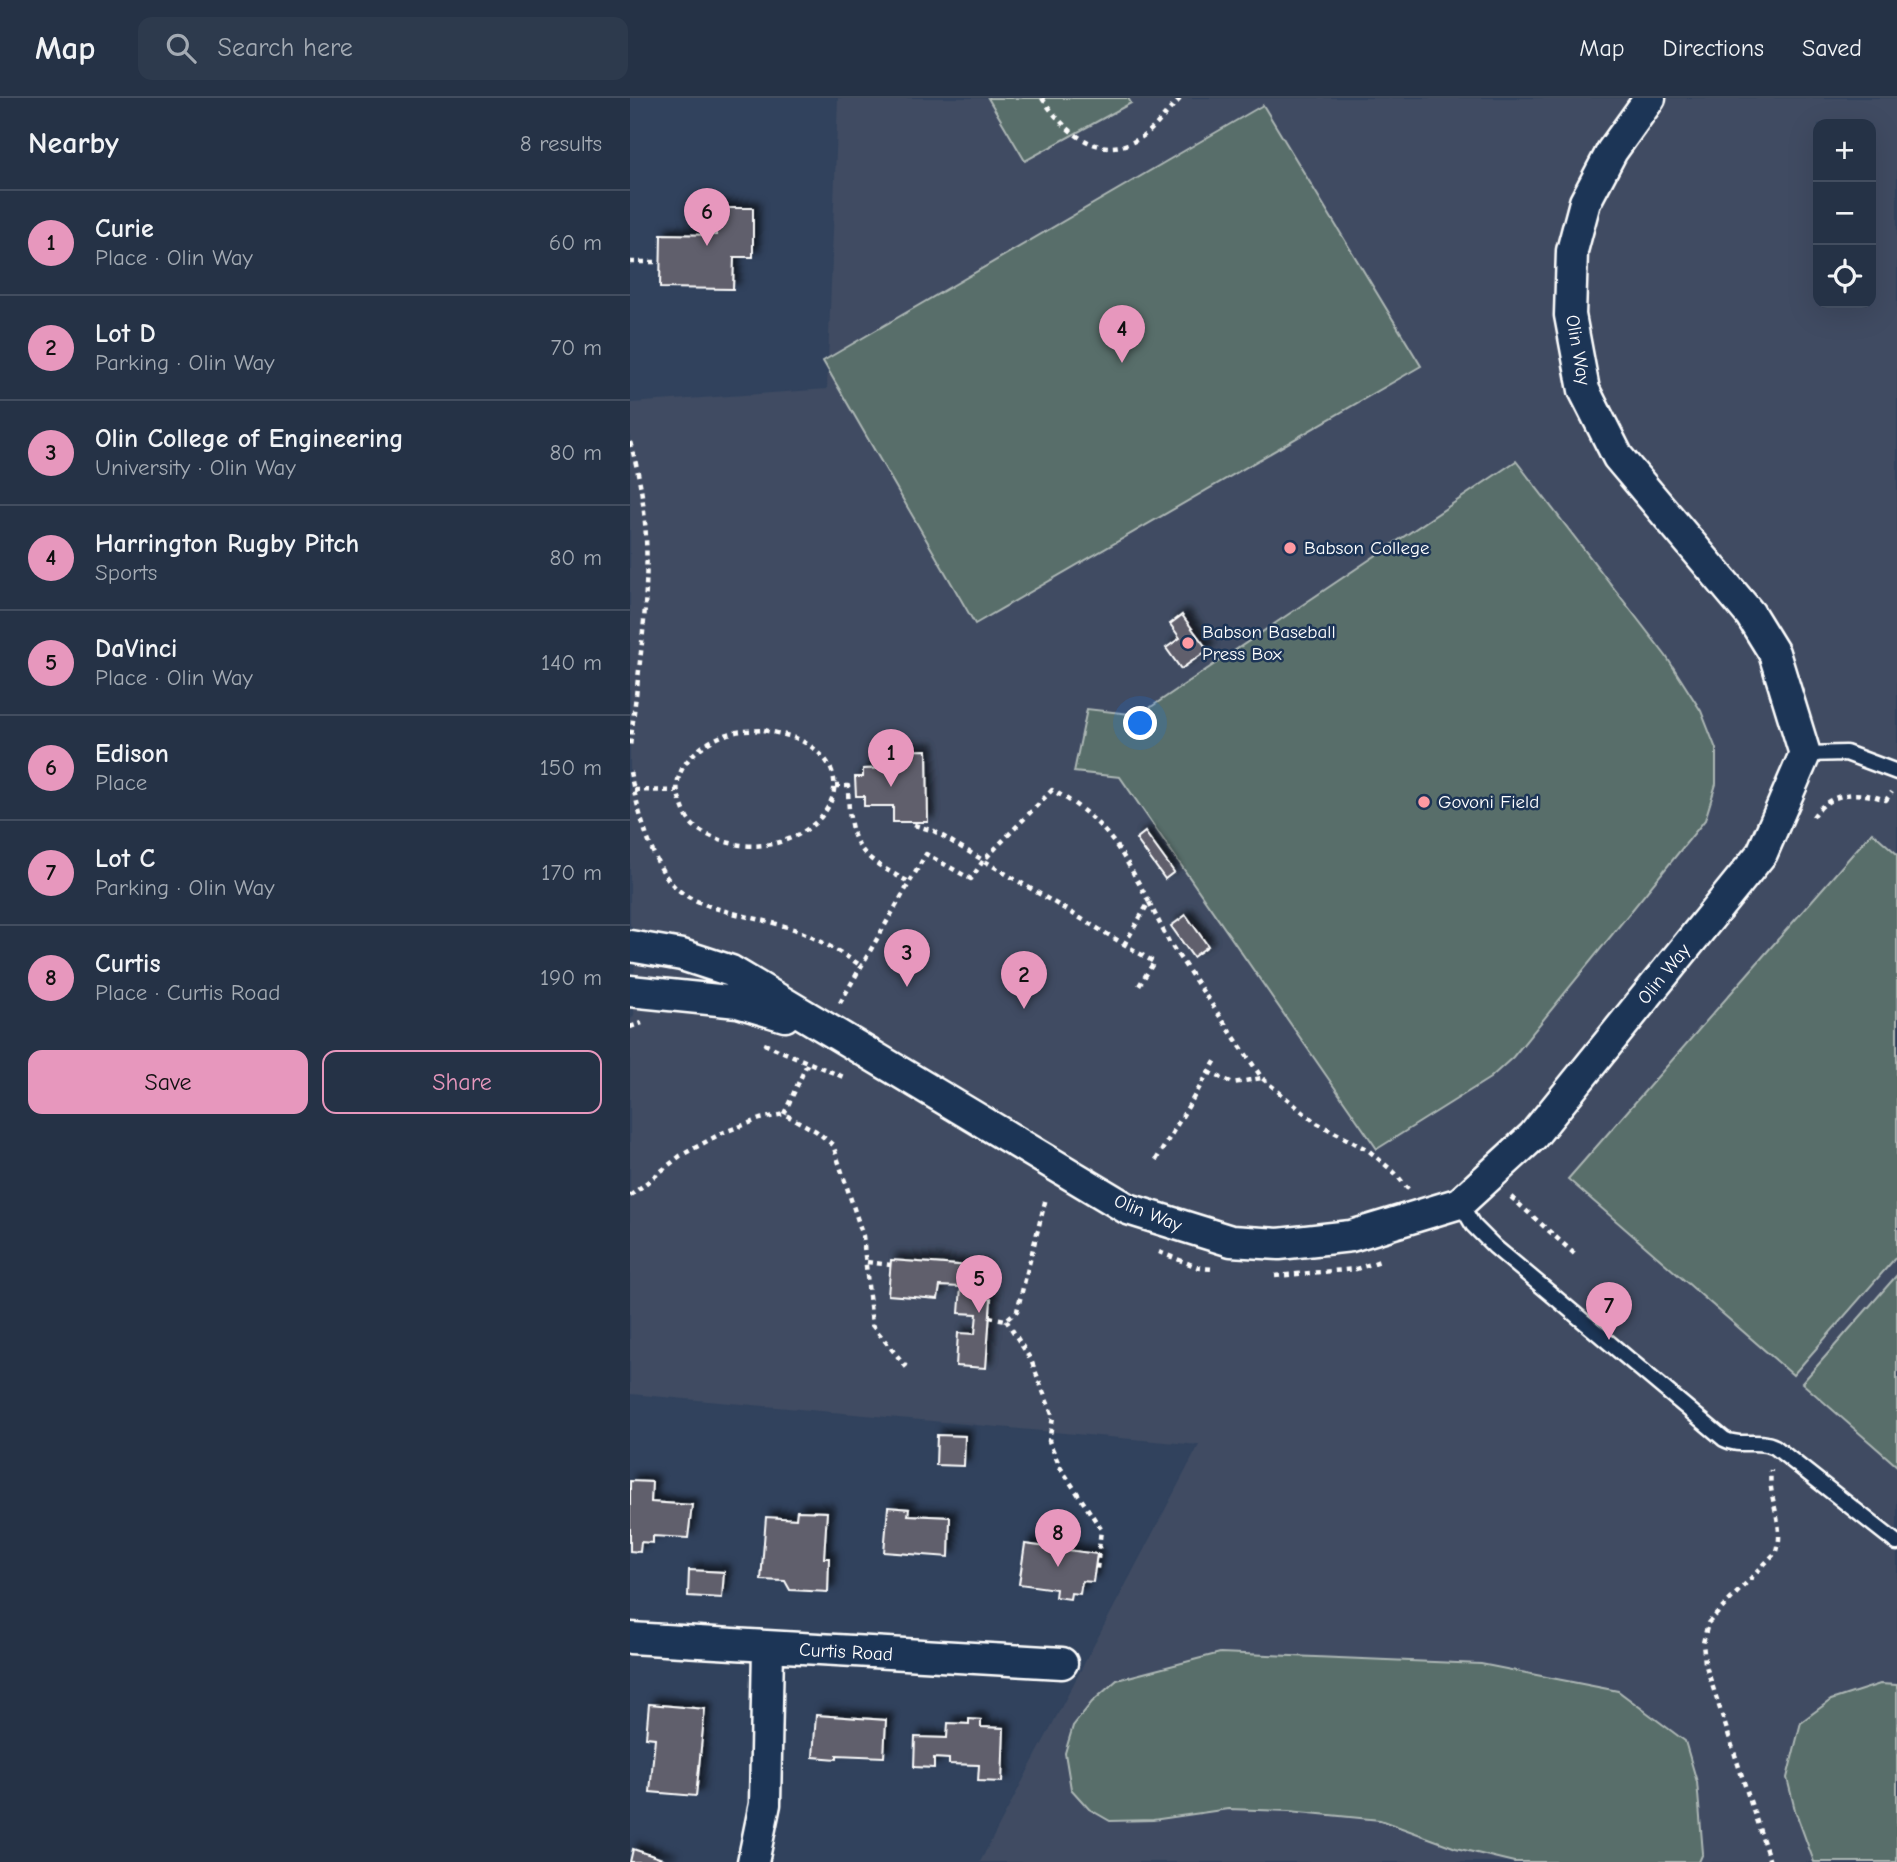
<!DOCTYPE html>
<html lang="en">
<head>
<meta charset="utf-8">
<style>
  :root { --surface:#253246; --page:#2d3a4d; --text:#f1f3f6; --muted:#a3aab3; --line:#424d5f; --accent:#e797bd }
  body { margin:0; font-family:"Comic Neue",sans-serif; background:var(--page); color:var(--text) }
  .controls { position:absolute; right:21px; top:21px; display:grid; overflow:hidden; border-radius:14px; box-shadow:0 7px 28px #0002 }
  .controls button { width:63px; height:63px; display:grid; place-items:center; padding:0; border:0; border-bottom:2px solid var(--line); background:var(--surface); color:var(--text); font:35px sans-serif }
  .you { position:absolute; left:511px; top:626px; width:24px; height:24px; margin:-18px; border:5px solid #fff; border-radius:50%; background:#1a73e8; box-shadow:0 0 0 10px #1a73e833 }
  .badge { display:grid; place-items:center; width:46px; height:46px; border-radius:50%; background:var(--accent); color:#111; font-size:23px; font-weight:700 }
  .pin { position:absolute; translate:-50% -58px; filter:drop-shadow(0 2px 4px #0008) }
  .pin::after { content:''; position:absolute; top:37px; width:24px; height:21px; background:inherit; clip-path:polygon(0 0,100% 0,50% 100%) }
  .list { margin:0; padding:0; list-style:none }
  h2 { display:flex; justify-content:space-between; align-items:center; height:91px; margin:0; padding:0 28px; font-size:30px }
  h2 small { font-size:23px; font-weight:400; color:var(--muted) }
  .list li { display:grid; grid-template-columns:46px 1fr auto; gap:21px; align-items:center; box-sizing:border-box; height:105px; padding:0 28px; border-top:2px solid var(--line) }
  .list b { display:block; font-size:26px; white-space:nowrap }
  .list p { margin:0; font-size:23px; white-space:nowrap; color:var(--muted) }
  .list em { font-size:23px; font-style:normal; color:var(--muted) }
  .actions { display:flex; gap:14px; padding:21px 28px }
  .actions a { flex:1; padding:16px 0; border:2px solid var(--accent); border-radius:14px; text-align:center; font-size:24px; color:var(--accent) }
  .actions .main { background:var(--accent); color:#111 }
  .icon { flex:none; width:38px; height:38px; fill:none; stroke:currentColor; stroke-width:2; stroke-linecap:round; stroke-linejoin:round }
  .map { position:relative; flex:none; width:1267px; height:1764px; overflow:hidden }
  header { display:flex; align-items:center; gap:42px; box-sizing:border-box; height:98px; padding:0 35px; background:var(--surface); border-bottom:2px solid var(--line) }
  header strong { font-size:33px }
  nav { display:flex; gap:38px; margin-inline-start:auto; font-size:24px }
  .search { width:490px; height:63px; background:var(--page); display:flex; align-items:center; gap:18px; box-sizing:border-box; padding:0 24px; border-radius:14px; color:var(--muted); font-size:26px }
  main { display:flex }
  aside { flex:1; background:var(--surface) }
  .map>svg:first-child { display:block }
  .built { fill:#3f4b62; fill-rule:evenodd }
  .green { fill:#586e6a; stroke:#acb6b4; stroke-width:2 }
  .building { fill:#615f6c; stroke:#fff; stroke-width:2; filter:url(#shadow) }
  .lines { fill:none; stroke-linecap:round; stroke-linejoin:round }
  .service-casing { stroke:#fff; stroke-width:19 }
  .minor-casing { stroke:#fff; stroke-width:35 }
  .path { stroke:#fff; stroke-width:4.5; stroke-dasharray:5 5; stroke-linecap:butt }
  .service { stroke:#1d3557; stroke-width:14 }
  .minor { stroke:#1d3557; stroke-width:30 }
  .poi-dot { fill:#ff9aa2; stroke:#1d3557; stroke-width:2.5 }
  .labels { text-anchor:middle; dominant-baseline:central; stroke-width:5; stroke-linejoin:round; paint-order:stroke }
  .street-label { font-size:19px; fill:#fff; stroke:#1d3557 }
  .poi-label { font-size:19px; fill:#fff; stroke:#1d3557; text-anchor:start }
</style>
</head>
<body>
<header>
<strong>Map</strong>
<div class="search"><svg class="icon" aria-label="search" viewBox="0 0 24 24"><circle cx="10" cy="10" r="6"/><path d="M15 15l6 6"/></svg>Search here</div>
<nav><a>Map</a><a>Directions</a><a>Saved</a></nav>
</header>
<main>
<aside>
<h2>Nearby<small>8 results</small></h2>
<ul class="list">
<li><span class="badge">1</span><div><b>Curie</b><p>Place · Olin Way</p></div><em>60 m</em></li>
<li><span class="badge">2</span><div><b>Lot D</b><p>Parking · Olin Way</p></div><em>70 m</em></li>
<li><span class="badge">3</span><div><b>Olin College of Engineering</b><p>University · Olin Way</p></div><em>80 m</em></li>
<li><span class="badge">4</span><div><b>Harrington Rugby Pitch</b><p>Sports</p></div><em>80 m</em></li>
<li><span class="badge">5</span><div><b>DaVinci</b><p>Place · Olin Way</p></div><em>140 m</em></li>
<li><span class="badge">6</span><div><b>Edison</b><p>Place</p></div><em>150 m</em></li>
<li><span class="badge">7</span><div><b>Lot C</b><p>Parking · Olin Way</p></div><em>170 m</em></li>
<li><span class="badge">8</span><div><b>Curtis</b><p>Place · Curtis Road</p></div><em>190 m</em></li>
</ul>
<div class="actions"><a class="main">Save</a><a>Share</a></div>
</aside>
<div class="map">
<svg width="1267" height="1764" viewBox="0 0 1267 1764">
  <defs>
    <filter id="shadow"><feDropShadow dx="6" dy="-6" stdDeviation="3.5" flood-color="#0009"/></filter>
  </defs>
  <rect width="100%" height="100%" fill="#31425d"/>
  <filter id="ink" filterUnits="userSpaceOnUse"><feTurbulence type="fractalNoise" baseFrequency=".0143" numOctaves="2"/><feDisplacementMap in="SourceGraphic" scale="14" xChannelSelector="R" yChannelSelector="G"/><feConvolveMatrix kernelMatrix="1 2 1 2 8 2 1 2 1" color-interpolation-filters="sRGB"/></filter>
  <g filter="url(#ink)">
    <!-- built -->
    <path class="built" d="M208,0h1059v1764h-917l219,-417 -569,-51v-373l4,-6 1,-86 -5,-4v-522l197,-14zM1188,26h53v179h-53z"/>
    <!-- green -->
    <path class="green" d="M358,0h140l3,5 -106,58z
      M633,7l158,261 -446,258 -152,-263z
      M886,363l150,195 35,55 15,38v35l-11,36 -192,237 -23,21 -113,71 -257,-372 -46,-5 13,-63 52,6z
      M1242,734l25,22v402l-104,119 -225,-196z
      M1267,1177v191l-95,-83z
      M590,1555l261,11 137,27 67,50 12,41 6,71 -4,9h-185l-58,-14 -76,-28 -91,-9 -61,-2 -75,11 -43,1 -21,-12 -18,-20 -6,-36 8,-27 19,-24 25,-22z
      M1250,1586l17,1v177h-83l-19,-52 -8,-32 14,-56 30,-22z"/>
    <!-- building -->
    <path class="building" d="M86,110h37v49h-19l-1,32 -73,-1 1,-54 55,1z
      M552,517l26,35 -27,19 -15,-21 14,-10 -10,-14z
      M297,652l1,72h-35v-16h-29v-10h-8l-1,-19h8v-8l30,-1 -1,-17z
      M515,734l29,40 -9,7 -29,-40z
      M556,817l22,31 -15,11 -22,-31z
      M261,1162l93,7 -2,32h9l-5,69 -30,-2 2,-33 17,1 2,-20 -18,-1 2,-26 -21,-1 -2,13 -50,-4z
      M307,1337l28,1 -1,30 -28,-1z
      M0,1383l22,1 -1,20 41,3 -4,33 -35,-2v7l-12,-1 -1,10 -10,-1z
      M258,1409l21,2 -1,6 42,2 -1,40 -65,-5z
      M167,1413l30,1 -3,46h5l-1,34 -38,-2 -5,-9 -24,-1 5,-63 30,2z
      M395,1446l72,10 -4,28 -11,-1 -2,13 -9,-1 -1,6 -15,-2 1,-8 -37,-5z
      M59,1472l35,2 -2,26 -34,-2z
      M19,1606l56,5 -9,87 -46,-4 5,-54 -9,-1z
      M186,1617l70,5 -2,37 -47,-2v4l-24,-2z
      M339,1621l12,1v7l23,1 -2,54 -24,-1 1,-16 -30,-1v-5l-15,-1v10l-20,-1 1,-30 32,1 1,-15 21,1z
      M3,1751l38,13h-41z"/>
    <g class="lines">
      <defs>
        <path id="service" d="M1175,656l41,-1 51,19
          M830,1105l13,22 22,22 229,192c16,9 34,-1 51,8l122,96"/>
        <path id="minor" d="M0,848l52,9 49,16 397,238 103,32 48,3 72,-8 109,-33 73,-67 229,-283 43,-99 -31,-101 -24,-39 -132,-157 -34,-67 -14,-75 2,-64 13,-49 27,-51 38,-53
          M0,893l108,11 47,14
          M0,1540l432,25
          M123,1764l12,-58 3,-156"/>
      </defs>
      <!-- service casing -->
      <use href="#service" class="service-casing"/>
      <!-- minor casing -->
      <use href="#minor" class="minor-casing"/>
      <!-- path -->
      <path class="path" d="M412,0c24,36 61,68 104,36 13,-10 23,-25 35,-36
        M0,164h31
        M0,344c31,101 11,202 0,305
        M134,632c11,3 26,5 36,10 89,45 -13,144 -101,90 -12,-8 -14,-17 -19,-30 -13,-31 24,-61 52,-67 10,-3 22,-2 32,-3z
        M0,674c7,33 19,88 44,114 25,26 90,31 125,45 21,9 41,21 61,34
        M205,688h13c1,60 9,69 61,96
        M4,692l42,1
        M1183,719c18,-27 46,-26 73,-17l6,-8
        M284,727l20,6 220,131 -15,24
        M494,847l25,-43 20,40 93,136 53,44 53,28 27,23 13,16
        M210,905l86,-149 45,25 12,-18 69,-71c54,30 69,60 97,112
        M0,929l12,-4
        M134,946l82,34
        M578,974l25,11 29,-5
        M154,1016l25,-54
        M526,1062l60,-100
        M0,1098l50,-40 42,-23 38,-14 24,-5 32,17 17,14 30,91 9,89 36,44
        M881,1099l67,60
        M529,1154l41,16 14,1
        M237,1164l24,3
        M645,1178l81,-7 24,-8
        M359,1219l17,3 11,-9 29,-113
        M376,1222l25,40 22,57 -4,24 11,26 41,62 -4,40
        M1140,1764l-65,-199 -2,-20 5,-20 69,-72c8,-28 -10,-53 -6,-81"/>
      <!-- service -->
      <use href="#service" class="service"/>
      <!-- minor -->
      <use href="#minor" class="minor"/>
    </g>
  </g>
  <!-- markers -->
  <g class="poi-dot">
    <circle cx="660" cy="450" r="7"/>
    <circle cx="558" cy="545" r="7"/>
    <circle cx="794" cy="704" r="7"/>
  </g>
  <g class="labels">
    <!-- street labels -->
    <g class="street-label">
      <text transform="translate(948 252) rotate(80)">Olin Way</text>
      <text transform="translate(1034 876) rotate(-51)">Olin Way</text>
      <text transform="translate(518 1115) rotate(22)">Olin Way</text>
      <text transform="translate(216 1554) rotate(3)">Curtis Road</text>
    </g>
    <!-- poi labels -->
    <g class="poi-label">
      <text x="674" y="450">Babson College</text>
      <text x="572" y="534">Babson Baseball<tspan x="572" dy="22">Press Box</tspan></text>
      <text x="808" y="704">Govoni Field</text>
    </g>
  </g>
</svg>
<div class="controls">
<button>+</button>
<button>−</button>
<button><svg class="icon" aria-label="locate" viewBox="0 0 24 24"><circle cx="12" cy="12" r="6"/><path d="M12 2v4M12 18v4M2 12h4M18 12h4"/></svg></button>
</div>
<div class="you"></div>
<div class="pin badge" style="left:261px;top:689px">1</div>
<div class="pin badge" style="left:394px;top:911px">2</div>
<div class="pin badge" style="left:277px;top:889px">3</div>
<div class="pin badge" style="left:492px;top:265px">4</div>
<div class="pin badge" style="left:349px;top:1215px">5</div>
<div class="pin badge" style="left:77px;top:148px">6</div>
<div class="pin badge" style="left:979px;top:1242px">7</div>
<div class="pin badge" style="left:428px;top:1469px">8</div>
</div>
</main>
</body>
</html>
